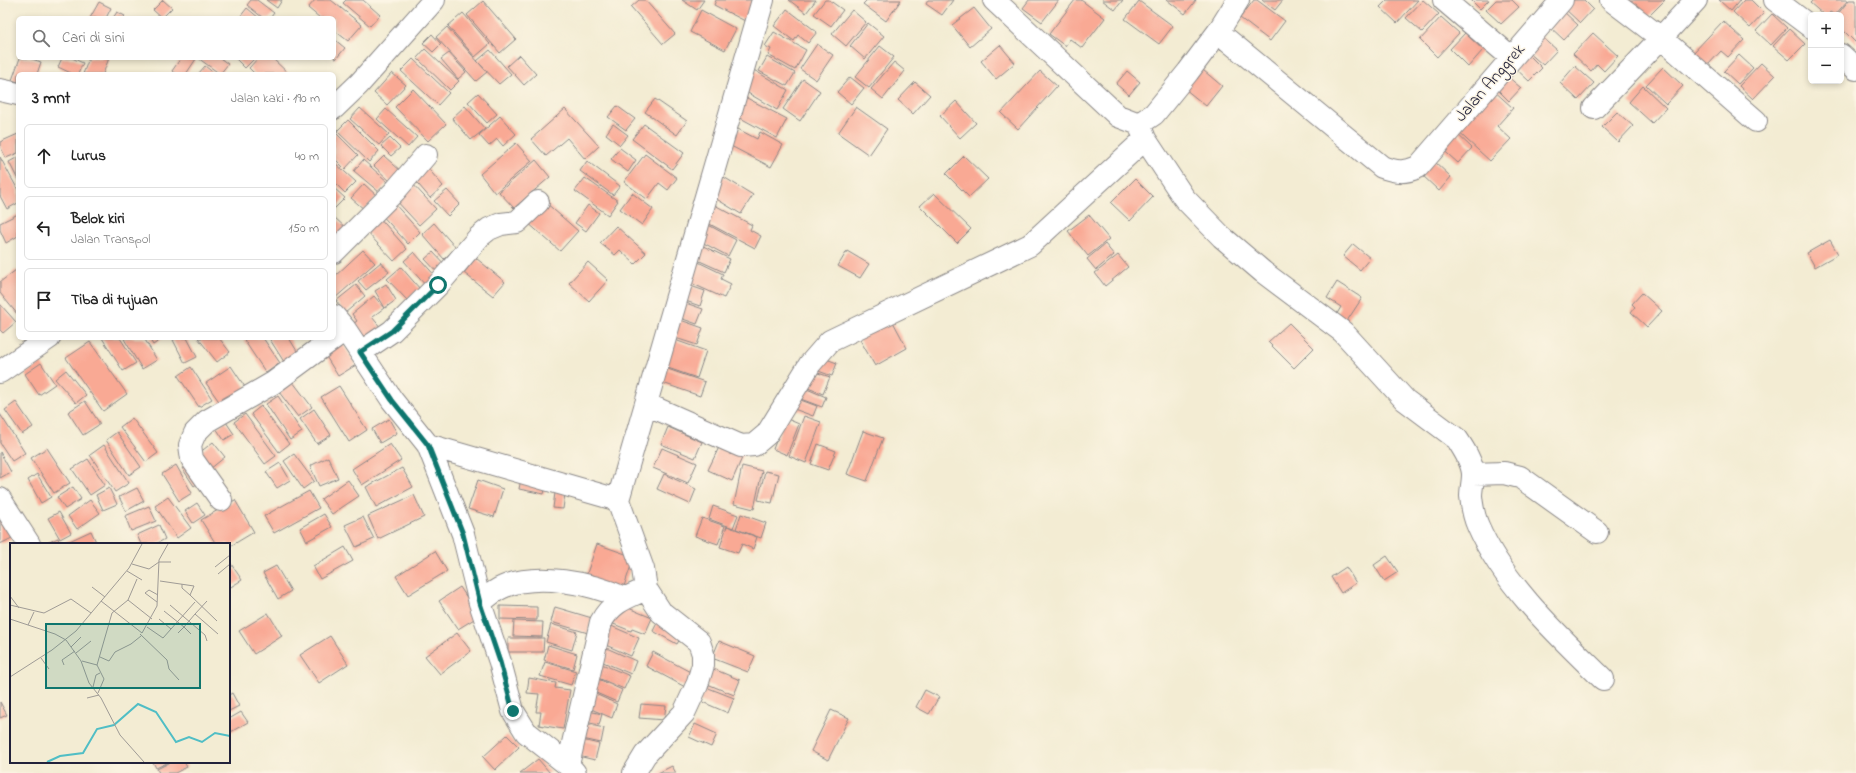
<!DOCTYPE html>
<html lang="id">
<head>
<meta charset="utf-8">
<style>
  :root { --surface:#fff; --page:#f2f2f2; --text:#222; --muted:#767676; --line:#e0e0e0 }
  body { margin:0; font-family:"Indie Flower",sans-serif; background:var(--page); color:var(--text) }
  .controls { position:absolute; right:12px; top:12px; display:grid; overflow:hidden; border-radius:6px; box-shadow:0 2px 6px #0003 }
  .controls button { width:36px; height:36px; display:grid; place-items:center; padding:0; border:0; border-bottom:1px solid var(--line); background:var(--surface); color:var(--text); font:20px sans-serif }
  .stop { position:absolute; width:12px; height:12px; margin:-9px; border:3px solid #0f766e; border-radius:50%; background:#fff }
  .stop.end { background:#0f766e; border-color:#fff; box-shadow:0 1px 4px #0008 }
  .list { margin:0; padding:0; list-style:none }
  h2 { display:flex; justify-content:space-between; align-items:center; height:52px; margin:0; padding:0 16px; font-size:17px }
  h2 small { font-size:13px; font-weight:400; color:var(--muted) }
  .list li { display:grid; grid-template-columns:26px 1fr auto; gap:12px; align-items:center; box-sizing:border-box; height:64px; margin:0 8px 8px; padding:0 8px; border:1px solid var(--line); border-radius:6px }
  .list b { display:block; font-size:15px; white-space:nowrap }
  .list p { margin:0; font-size:13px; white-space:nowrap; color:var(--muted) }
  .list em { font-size:13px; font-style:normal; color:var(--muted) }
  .icon { flex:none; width:22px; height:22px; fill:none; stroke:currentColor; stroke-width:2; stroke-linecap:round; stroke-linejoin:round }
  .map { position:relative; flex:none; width:1856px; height:773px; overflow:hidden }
  .search { position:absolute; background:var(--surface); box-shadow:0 2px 6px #0003; left:16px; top:16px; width:320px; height:44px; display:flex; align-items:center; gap:10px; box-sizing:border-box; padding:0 14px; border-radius:6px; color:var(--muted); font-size:15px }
  .panel { position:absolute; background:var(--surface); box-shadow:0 2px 6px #0003; left:16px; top:72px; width:320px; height:268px; border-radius:6px }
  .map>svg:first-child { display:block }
  .building { fill:#f9a994 }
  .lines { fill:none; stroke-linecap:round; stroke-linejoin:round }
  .minor-casing { stroke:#8a8787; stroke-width:24 }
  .major-casing { stroke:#8a8787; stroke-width:24 }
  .minor { stroke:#fff; stroke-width:22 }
  .major { stroke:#fff; stroke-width:22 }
  .route { stroke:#0f766e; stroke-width:5 }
  .labels { text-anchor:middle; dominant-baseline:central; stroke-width:3; stroke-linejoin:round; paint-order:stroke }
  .street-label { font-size:17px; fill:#22223b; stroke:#fcf5e5 }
  .inset-river { fill:none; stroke:#50bec5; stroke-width:2 }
  .inset-road { fill:none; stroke:#9f9b96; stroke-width:1 }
  .view { fill:#0f766e; fill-opacity:0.15; stroke:#0f766e; stroke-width:2 }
  .inset-edge { fill:none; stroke:#22223b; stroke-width:2 }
</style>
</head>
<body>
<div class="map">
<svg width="1856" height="773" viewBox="0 0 1856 773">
  <rect width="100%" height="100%" fill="#fcf5e5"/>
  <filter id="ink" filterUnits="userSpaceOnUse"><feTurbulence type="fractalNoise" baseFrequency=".025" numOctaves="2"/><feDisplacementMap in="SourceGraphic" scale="8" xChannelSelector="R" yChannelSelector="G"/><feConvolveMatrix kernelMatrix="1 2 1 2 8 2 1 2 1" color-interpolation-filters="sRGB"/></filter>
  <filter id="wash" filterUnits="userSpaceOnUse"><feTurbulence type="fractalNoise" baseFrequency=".012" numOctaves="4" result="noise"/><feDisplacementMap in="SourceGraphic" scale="16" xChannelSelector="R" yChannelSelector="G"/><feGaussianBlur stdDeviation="0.9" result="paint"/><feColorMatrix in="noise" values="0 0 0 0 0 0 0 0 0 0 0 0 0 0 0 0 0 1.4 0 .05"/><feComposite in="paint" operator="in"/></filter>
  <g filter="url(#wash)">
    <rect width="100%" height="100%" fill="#f3ecd3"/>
    <g id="blocks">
      <!-- building -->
      <path class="building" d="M163,0l9,8 -10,10 -9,-8z
        M251,0h6l17,13 -4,5h-7l-16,-13z
        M266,0h16l-5,8z
        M315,0h16l31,25 -14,16 -14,-11v-12h-14l-12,-10z
        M346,0h17l17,15 -10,11 -27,-23z
        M639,0h6l30,34 -12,10 -32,-37z
        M682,0h22l-7,10z
        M716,0h34l7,4 -10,18 -33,-17z
        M789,0h27l-10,13z
        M825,0h4l14,10 -12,16 -17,-12z
        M867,0h34l-15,21 -23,-17z
        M928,0h25l-11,15 -16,-11z
        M1029,0h30l-17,22 -19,-14z
        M1075,0h6l24,18 -23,30 -12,-9 -5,7 -16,-12z
        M1102,0h21l-8,10z
        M1167,0h29l-11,14z
        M1254,0h3l28,21 -15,20 -30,-23z
        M1262,0h21l-8,10z
        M1387,0h31l-21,23 -17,-16z
        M1423,0l16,14 -17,18 -16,-14z
        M1471,0h18l-9,9z
        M1496,0h16l7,7 -18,17 -15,-14z
        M1570,0h14l9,9 -13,14 -17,-16z
        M1629,0h36l-17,17z
        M1719,0h21l-9,11z
        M1744,0h7l13,13 -14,15 -17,-16z
        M1813,0h35l-13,15 -5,-3 -2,3h-4l-14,-12z
        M1849,0h7v43l-15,-15v-13h-4z
        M483,1l33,38 -16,14 -33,-38z
        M1139,1l34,25 -14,18 -34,-25z
        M99,2l12,6 -5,10h-16z
        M247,8l12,10 -19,-1z
        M974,8l17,21 -21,18 -18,-22z
        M787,9l30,23 -9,11 -10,-8 -4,6 -20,-15z
        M701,10l35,19 -11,21 -35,-18z
        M852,10l14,12 -20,24 -14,-12z
        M1562,10l16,15 -14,15 -16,-15z
        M117,12l8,4 -2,2h-10z
        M463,13l27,31 -15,13 -27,-31z
        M1772,14l15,14 -16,17 -15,-14z
        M1441,17l18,16 -22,24 -17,-17z
        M1723,21l21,19 -16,17 -7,-6 -14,15 -14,-13z
        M868,23l16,13 -19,23 -15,-13z
        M447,27l40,45 -11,9 -40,-44z
        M1789,29l16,15 -16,16 -16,-14z
        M774,32l32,18 -11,20 -27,-15 3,-6 -6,-3z
        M1465,33l18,17 -15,17 -18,-18z
        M1593,33l25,23 -14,15 -7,-7 -6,7 -18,-17z
        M432,34l9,10 -8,8 -10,-9z
        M1541,36l16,14 -14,15 -16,-14z
        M334,39l11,9 -9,11 -2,-1z
        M817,44l16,11 -17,25 -16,-11z
        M1000,45l15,18 -19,16 -15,-18z
        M880,46l14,11 -25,31 -14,-11z
        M425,49l34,32 -9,9 -33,-32z
        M490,50l21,24 -12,10 -22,-23z
        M1526,52l16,16 -13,13 -16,-15z
        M449,53l17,19 -8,7 -17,-20z
        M519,55l17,19 -12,11 -17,-19z
        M1739,55l14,13 -15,16 -14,-13z
        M767,57l28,16 -8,13 -28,-15z
        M20,58h9l12,4 -4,12h-19v8l-6,-2z
        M62,58h10l11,5 -5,11h-5l-15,-7z
        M89,58h20l-6,16h-20z
        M181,58l15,1 -10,15h-9l-5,-3z
        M198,58h22l8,6 -8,10z
        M238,58h17l-10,10 -9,-9z
        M258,58h14l17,16h-34l-6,-6z
        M413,59l36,34 -11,12 -37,-34z
        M894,62l11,9 -22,28 -12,-10z
        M1761,63l14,13 -22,23 -14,-13z
        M1197,65l25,21 -16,20 -26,-21z
        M205,66l10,8h-17z
        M1575,66l19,17 -16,17 -18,-17z
        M1663,67l20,19 -17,18 -20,-19z
        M752,69l36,21 -11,20 -36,-21z
        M1040,71l17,15 -39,43 -17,-16z
        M1127,71l13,11 -11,13 -13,-11z
        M392,73l14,12 -19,20 -13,-12z
        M1506,75l15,13 -12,13 -14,-14z
        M850,77l14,11 -13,16 -14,-12z
        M803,79l17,12 -20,30 -17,-12z
        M915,82l15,13 -17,19 -15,-14z
        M1643,86l23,22 -14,15 -23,-21z
        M413,89l33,35 -18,17 -33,-34z
        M1492,89l21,19 -16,18 14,13 -21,22 -35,-32z
        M478,93l19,21 -10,9 -19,-21z
        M745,97l42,22 -10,19 -42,-23z
        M655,99l32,22 -10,14 -32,-23z
        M956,101l20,22 -16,15 -20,-22z
        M465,106l20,23 -14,11 -19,-22z
        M617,106l18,13 -9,11 -18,-13z
        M856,107l31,22 -18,26 -31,-22z
        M360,108l29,26 -10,11 -29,-26z
        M386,109l31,28 -9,10 -31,-28z
        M565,109l34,37 -14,13 -18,-21 -21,18 -15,-17z
        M1617,112l16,14 -15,16 -16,-15z
        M500,116l16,18 -13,12 -6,-7 -8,7 -10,-11z
        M348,120l31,31 -10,11 -32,-31z
        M613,124l15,11 -8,10 -14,-11z
        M644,124l40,29 -12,16 -40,-30z
        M738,129l19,10 3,-7 23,13 -12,22 -42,-22z
        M1454,131l18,17 -14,15 -19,-17z
        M336,133l22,22 -13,14 -11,-11v-23z
        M18,134v19l-12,5 -6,-12v-4z
        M390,138l10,10 -9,8 -10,-10z
        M516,143l16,18 -37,32 -15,-19z
        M620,148l16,12 -8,12 -17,-13z
        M645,154l32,24 -9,12 -9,-7 -12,16 -23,-17z
        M384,156l18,16 -10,11 -18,-17z
        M964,156l24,23 -19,18 -23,-23z
        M0,157l18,33v13l-11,6 -7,-13z
        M18,157v23l-9,-18z
        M363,160l25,22 -9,10 -25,-21z
        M536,160l14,17 -36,31 -15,-16z
        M1433,160l18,17 -12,14 -19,-18z
        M587,161l33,25 -7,9 -33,-24z
        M334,162l22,20 -11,11 -11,-11z
        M426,166l17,20 -13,12 -17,-20z
        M722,176l31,19 -12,19 -31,-19z
        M585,178l33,23 -10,14 -33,-24z
        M1135,179l18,18 -23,24 -19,-18z
        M411,182l25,27 -17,16 -25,-27z
        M364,184l13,12 -12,14 -14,-12z
        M334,188l11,10 -11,11z
        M447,190l13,14 -12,12 -14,-15z
        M632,193l21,16 -11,16 -22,-16z
        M934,193l37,36 -14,14 -37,-37z
        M392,201l28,31 -12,12 -29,-32z
        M545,202l33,29 -18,20 -33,-29z
        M709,202l43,23 -2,5 11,6 -6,12 -55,-29z
        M588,205l11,8 -13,18 -11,-8z
        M18,214v22l-12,7 -6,-13v-7z
        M1089,215l20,24 -21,17 -20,-25z
        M378,216l29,33 -13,12 -30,-32z
        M334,217l13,12 -13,14z
        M703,222l33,18 -8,16 -34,-18z
        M434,223l22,25 -12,11 -22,-25z
        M616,226l30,27 -11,11 -15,-14 -5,5 -15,-12z
        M1830,240l8,14 -23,13 -8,-14z
        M697,243l33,16 -6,13 -33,-15z
        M1105,244l9,11 -18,15 -9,-11z
        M1353,244l17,14 -10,12 -17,-14z
        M363,250l12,13 -41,36v-22z
        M847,251l22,13 -9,14 -22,-12z
        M414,252l23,26 -10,9 -23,-26z
        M433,252l14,15 -8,7 -14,-15z
        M1118,255l10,12 -23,19 -10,-13z
        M476,258l29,24 -12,14 -29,-23z
        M692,259l31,15 -2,5 10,5 -7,14 -42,-19z
        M381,262l8,10 -23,18 -8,-9z
        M588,262l20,18 -19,21 -20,-18z
        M401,267l19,22 -13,11 -20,-21z
        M16,270l2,3v42l-18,-22v-11z
        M1337,282l25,16 -17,26 -10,-7 6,-10 -14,-9z
        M682,283l23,8 -5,15 -23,-8z
        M386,284l10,16 -11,8 -10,-17z
        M356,285l9,11 -20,17 -9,-12z
        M1642,293l20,18 -15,16 -16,-15 4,-5 -3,-3z
        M374,296l10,12 -12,9 9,11 -16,12 -12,-16 4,-3 -5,-7z
        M677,300l26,9 -6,15 -25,-9z
        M0,304l16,18 -13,11 -3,-3z
        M672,317l31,11 -6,17 -31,-10z
        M892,320l15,28 -32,18 -16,-28z
        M1289,323l25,25 -20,20 -26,-26z
        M102,338h18l16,25 -13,8z
        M126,338h18l13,22 -15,9 -18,-30z
        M149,338h14l-10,7z
        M177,338h10l10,19 -12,6 -12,-23z
        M198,338h21l11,14 -13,10z
        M248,338h15l17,25 -14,10 -22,-33z
        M269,338h20l11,18 -14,9z
        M672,339l34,12 -9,27 -35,-12z
        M340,340l16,25 -18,11 -16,-26z
        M90,342l37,52 -24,17 -37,-53z
        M818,356l19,7 -5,13 -19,-7z
        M41,363l14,21 -16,11 -14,-21z
        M231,366l16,24 -24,17 -17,-24z
        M191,367l21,32 -13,8 -21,-31z
        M662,367l43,15 -5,14 -43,-15z
        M66,370l20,25 -10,8 -21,-24z
        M809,370l21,7 -7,17 -20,-8z
        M293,382l19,25 -14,10 -19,-25z
        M339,386l28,44 -18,12 -28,-45z
        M802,387l24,10 -4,10 -24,-9z
        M278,396l24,36 -12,8 -24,-36z
        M798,399l19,7 -4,10 -19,-7z
        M85,401l15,23 -17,11 -15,-23z
        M16,402l17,25 -11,7 -17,-24z
        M261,406l28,38 -10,8 -28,-38z
        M314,409l17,26 -14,9 -17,-25z
        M0,414l25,39 -13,8 -12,-18z
        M245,414l31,42 -11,8 -31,-42z
        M804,416l17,6 -15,41 -17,-7z
        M132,418l26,35 -12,9 -26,-35z
        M785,418l14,6 -12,31 -14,-6z
        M389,419l8,14 -17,10 -8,-14z
        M226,422l8,12 -10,6 -8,-12z
        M668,427l34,15 -7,16 -34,-14z
        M863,431l20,7 -16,43 -20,-7z
        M117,432l24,35 -12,8 -23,-35z
        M722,441l23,10 -13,30 -24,-11z
        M213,442l12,15 -15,12 -12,-15z
        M390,444l11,16 -39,25 -10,-16z
        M818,444l18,7 -8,19 -17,-6z
        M104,445l25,38 -14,9 -25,-37z
        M47,448l23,35 -16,10 -23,-35z
        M662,448l35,15 -9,20 -35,-15z
        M0,452l11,20 -11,6z
        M294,454l20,27 -11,8 -19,-28z
        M328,457l10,21 -19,8 -9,-20z
        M88,459l17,26 -15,10 -18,-26z
        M190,463l11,18 -7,5 -12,-18z
        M280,463l10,17 -13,8 -11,-16z
        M176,465l16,28 -13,8 -17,-27z
        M742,466l20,5 -8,38 -20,-5z
        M402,468l11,19 -37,20 -10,-20z
        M765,471l14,3 -7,29 -14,-3z
        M37,474l14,23 -10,6 -13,-23z
        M522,474l25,5 -3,15 -25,-5z
        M664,474l32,15 -6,15 -33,-15z
        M348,480l11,16 -27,18 -11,-15z
        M478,480l25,9 -9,28 -26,-8z
        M556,485l10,1 -3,23 -10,-1z
        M73,487l8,12 -16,10 -8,-12z
        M109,488l8,16 -14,6 -7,-15z
        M137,488l7,13 -18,10 -7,-14z
        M309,491l10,17 -45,25 -10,-17z
        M414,495l10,22 -46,22 -10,-23z
        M168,497l23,31 -14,10 -22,-32z
        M90,500l10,13 -23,16 -9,-13z
        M235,500l19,32 -25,15v-3h-13l-15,-24z
        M197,503l8,12 -12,8 -8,-12z
        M149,506l7,15 -25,10 -6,-15z
        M713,506l25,9 -5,13 -24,-9z
        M59,512l12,21 -11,6 -12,-21z
        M0,513l12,25 -12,6z
        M324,514l8,13 -25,14 -7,-13z
        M741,514l25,9 -5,15 -25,-9z
        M363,517l11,22 -18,8 -11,-22z
        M702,518l23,8 -7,18 -23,-8z
        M159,525l6,14 -9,5h-15l-4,-9z
        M727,526l30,11 -4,12 -11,-5 -4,9 -18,-6z
        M91,531l6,13h-34z
        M58,538l2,6h-15z
        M597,544l37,13 -12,35 -37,-13z
        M345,547l8,14 -33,18 -7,-13z
        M435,551l12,20 -39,24 -12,-19z
        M1387,556l11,16 -14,9 -10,-16z
        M229,561l13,19 -13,8z
        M276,566l15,25 -13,8 -15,-26z
        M1346,567l10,16 -15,10 -10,-16z
        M460,587l19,29 -21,13 -19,-28z
        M619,604l33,14 -7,16 -13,-5 -1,2 -20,-8z
        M500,606l37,1v13l-37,-1z
        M555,607l37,11 -4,15 -37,-11z
        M268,613l14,23 -28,18 -15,-23z
        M659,619l25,13 -7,12 -24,-13z
        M514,621l29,1 -1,15 -29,-1z
        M551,624l26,8 -5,18 -26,-8z
        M609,625l30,13 -8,18 -30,-13z
        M457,633l14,18 -31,23 -15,-18z
        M330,636l18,28 -29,19 -19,-28z
        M508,638h36l-1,14h-35z
        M719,641l36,15 -7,16 -36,-14z
        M548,645l29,9 -4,15 -29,-9z
        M602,646l34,15 -5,13 -35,-15z
        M653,652l41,22 -7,14 -41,-22z
        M545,662l31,9 -5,14 -31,-9z
        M597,662l33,14 -6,13 -33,-14z
        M711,668l29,12 -6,15 -29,-12z
        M592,676l30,14 -5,12 -30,-13z
        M529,678l27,5 -1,5 15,2 -7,39 -24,-4 2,-13h-5l3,-18 -12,-1z
        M706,687l28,11 -6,15 -28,-12z
        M925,690l14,7 -10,17 -13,-7z
        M589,691l28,13 -5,14 -30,-13z
        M232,693l7,13 -10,5v-16z
        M0,702l7,13 -7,3z
        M641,704l25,2 -2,14 -25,-2z
        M584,710l18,4 -3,11 -18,-4z
        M831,710l18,8 -21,42 -17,-9z
        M241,712l7,10 -19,11v-14z
        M582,723l22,5 -3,15 -23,-5z
        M695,724l22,10 -6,13 -22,-10z
        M507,735l12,12 -24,23 -12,-13z
        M578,739l21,5 -4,16 -21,-5z
        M538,759l12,14h-30z
        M153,762h16l-13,6z
        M171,762h13l3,5 -12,6h-16l-2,-4z
        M672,766l4,7h-18z"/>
    </g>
  </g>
  <g filter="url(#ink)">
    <use href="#blocks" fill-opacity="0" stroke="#8a8787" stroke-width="1"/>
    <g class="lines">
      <defs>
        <path id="minor" d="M994,0l124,116 21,8 15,-10 34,-42 30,-40 20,-32
          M1444,0l68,58
          M1611,0l50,38 35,-38
          M1775,0l36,27
          M1218,32l164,135c14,5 23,6 36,0l144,-167
          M1841,55l15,14
          M0,90l18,4
          M1594,108l67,-70 95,83
          M1139,124l6,15 39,59 38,39 41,35 80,60 62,68 52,39c6,9 16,24 16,36 0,7 -2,14 -2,21 1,10 3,21 7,30 25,58 80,109 125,153
          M334,252l61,-61 31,-36
          M334,316l11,13 47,71 36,45 35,89 17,69 20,59 13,49 13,21 42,33 7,8
          M361,352l31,-21 46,-46 41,-48 10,-8 12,-5 16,-2 21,-20
          M646,404l95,42 13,-1 13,-11 43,-70 20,-23 200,-96 115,-106
          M428,445l190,55 145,-500
          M1473,474l31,-1 16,4 77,55
          M0,499l29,45
          M221,500l-29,-41 -2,-14 5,-12 12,-12 66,-38 61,-45
          M618,500l25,69 3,20 15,23 38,30 4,12v11l-6,20 -13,28 -39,42 -11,18
          M480,603c7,-6 15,-13 23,-16 34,-15 88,-4 121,11
          M568,765l33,-143c11,-20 25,-24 45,-33"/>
        <path id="major" d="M334,108l25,-24 75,-84
          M0,372l49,-34"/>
      </defs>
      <!-- minor casing -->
      <use href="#minor" class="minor-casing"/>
      <!-- major casing -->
      <use href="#major" class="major-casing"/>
      <!-- minor -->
      <use href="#minor" class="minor"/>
      <!-- major -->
      <use href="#major" class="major"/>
    </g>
  </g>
  <g class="lines" filter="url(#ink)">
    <!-- route -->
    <path class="route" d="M438,285l-46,46 -32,21 32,48 36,45 35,89 17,69 20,59 13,49"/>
  </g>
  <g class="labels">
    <!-- street labels -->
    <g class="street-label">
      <text transform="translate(1490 83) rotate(-49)">Jalan Anggrek</text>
    </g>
  </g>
  <!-- overview -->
  <g transform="translate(10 543)">
    <rect width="220" height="220" fill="#f3ecd3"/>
    <path class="inset-river" d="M37,219l13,-6 23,-3 14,-24 17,-4 24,-21 18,8 20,30 13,-5 13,5 13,-9 15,3"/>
    <path class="inset-road" d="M122,21l17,5 10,-7h12M205,24l15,-12M117,28l15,9M208,31l12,-10M150,38l34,5 -4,9 27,26M172,41v4l8,7M82,44l13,10M0,53l9,12M118,57l24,19M91,58l41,32 15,-27 2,-46 9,-16M147,59l-12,-9 4,-3 9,5M0,62l34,8 27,-14 20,14M160,62l35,30 2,6M154,68l20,16 11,-13 23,20M185,71l12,-13M0,76l45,15 11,6 15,21 8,22 12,15 19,37 24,27M149,76l12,10M18,82l6,-13M137,84l16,11 32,-36M168,90l6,-6 7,7M130,91l27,26 2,9 10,11M61,104l10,-10M66,110l15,-12M90,114l9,4 6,-9 16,-8 10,-8M31,115l8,11M72,118l15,4 15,-52 16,-13 9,-21M54,122l-2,-5 13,-9M87,122l7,14 -6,14M0,134l42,-27 24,-19 53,-63 13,-24M83,144l3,-12 4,-2M77,155l12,-3"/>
    <path class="view" d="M36,81h154v64h-154z"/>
    <rect width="220" height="220" class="inset-edge"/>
  </g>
</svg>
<div class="controls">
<button>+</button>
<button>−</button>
</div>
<div class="stop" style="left:438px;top:285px"></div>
<div class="stop end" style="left:513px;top:711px"></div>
<div class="search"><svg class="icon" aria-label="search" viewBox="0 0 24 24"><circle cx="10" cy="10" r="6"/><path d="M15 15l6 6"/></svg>Cari di sini</div>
<section class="panel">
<h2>3 mnt<small>Jalan kaki · 190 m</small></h2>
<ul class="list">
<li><svg class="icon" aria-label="ahead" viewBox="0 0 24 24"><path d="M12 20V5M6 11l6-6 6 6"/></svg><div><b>Lurus</b></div><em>40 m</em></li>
<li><svg class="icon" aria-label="left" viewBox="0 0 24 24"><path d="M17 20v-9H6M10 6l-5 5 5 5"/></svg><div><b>Belok kiri</b><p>Jalan Transpol</p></div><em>150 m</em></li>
<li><svg class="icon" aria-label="arrive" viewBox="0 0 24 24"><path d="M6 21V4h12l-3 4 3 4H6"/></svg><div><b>Tiba di tujuan</b></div></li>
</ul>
</section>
</div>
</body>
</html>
